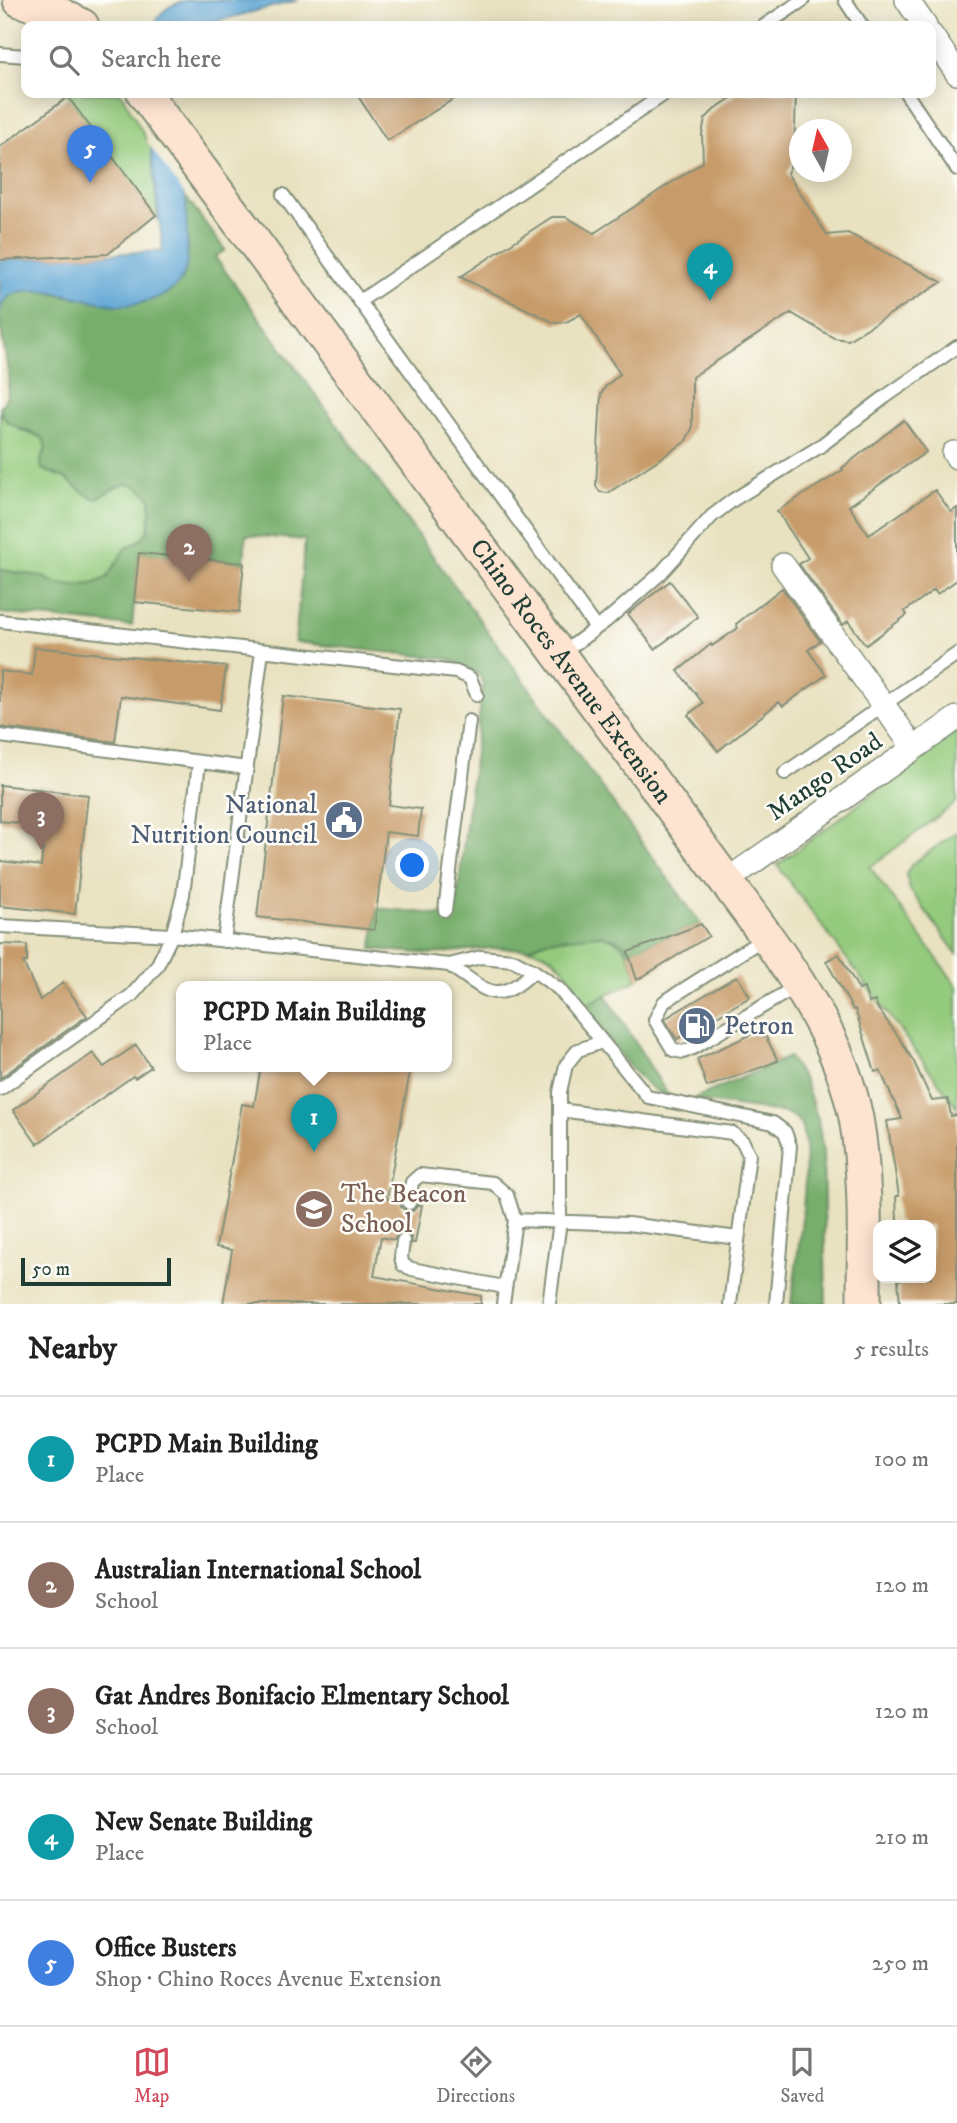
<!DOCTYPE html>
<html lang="en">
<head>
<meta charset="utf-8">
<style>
  :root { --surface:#fff; --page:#f2f2f2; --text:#222; --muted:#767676; --line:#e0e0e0; --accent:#d1495b }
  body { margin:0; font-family:"IM FELL DW Pica",serif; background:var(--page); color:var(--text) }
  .controls { position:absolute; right:21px; bottom:21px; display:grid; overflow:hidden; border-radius:14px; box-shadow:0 4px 18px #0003 }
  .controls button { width:63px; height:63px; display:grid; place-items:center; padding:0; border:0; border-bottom:2px solid var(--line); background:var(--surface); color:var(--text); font:35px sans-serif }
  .compass { position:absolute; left:789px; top:119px; width:63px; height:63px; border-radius:50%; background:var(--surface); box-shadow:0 4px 18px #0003; rotate:352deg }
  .scale { position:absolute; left:21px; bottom:18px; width:150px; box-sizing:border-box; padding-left:7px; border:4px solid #1f3d34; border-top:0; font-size:19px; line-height:24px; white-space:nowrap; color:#1f3d34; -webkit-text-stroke:5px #fdfcf7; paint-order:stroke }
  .you { position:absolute; left:413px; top:866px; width:24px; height:24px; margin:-18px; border:5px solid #fff; border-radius:50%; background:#1a73e8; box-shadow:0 0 0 10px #1a73e833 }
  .badge { display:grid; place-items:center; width:46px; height:46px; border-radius:50%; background:var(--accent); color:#fff; font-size:23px; font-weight:700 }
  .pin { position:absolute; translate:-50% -58px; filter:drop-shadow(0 2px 4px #0008) }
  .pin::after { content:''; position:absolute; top:37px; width:24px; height:21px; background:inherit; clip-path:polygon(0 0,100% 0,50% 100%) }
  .popup { position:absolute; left:176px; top:981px; width:276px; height:91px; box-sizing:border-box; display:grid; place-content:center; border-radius:14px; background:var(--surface); filter:drop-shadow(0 2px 5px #0005); font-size:23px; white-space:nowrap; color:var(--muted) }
  .popup b { font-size:26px; color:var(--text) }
  .popup::after { content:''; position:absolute; left:50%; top:100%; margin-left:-14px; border:14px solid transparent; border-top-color:var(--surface) }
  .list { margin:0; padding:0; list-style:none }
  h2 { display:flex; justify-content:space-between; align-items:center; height:91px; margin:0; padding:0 28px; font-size:30px }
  h2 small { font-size:23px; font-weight:400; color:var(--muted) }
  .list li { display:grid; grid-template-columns:46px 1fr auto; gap:21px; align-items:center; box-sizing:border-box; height:126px; padding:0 28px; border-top:2px solid var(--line) }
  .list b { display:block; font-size:26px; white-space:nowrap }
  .list p { margin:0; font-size:23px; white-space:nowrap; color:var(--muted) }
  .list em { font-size:23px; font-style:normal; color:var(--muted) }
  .icon { flex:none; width:38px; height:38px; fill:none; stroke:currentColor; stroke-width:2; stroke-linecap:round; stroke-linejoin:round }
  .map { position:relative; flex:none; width:957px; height:1304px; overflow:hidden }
  .search { position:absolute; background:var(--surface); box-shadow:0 4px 18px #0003; left:21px; right:21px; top:21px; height:77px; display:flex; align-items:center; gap:18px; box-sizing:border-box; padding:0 24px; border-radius:14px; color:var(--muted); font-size:26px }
  .sheet { height:721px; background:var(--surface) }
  nav { display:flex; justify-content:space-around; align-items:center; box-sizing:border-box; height:98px; border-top:2px solid var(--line); background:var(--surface); font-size:19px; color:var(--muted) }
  nav a { display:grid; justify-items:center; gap:4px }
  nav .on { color:var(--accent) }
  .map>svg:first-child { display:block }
  .green { fill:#94ca7d; stroke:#5a8458; stroke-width:2 }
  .forest { fill:#77ae6c; stroke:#4b7650; stroke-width:2 }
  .water { fill:#5da5d4; stroke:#3e7184; stroke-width:2 }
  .pier { fill:#e9e2c1 }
  .building { fill:#c89c6a }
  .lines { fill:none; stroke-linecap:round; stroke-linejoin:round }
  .service-casing { stroke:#84907a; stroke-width:16 }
  .minor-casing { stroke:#84907a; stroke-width:26 }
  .secondary-casing { stroke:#84907a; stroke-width:37 }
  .service { stroke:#fff; stroke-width:12 }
  .minor { stroke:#fff; stroke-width:23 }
  .secondary { stroke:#fde4d1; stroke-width:33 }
  .labels { text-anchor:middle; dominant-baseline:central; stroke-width:5; stroke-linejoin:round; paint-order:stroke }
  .street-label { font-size:26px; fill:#1f3d34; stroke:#fdfcf7 }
  .service-label { font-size:26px; fill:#4e5e75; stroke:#fdfcf7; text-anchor:end }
  .education-label { font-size:26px; fill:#785e54; stroke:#fdfcf7; text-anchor:start }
</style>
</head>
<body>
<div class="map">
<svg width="957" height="1304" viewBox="0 0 957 1304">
  <rect width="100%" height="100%" fill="#fdfcf7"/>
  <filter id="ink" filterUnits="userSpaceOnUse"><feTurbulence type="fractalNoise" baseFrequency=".0143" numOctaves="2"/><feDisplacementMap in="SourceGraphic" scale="14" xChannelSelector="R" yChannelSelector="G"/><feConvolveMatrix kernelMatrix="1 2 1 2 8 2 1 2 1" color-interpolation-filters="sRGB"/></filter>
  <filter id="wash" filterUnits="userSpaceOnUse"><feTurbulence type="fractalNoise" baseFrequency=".00686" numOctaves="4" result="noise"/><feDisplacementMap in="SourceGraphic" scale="28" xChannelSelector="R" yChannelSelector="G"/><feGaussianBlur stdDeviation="1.57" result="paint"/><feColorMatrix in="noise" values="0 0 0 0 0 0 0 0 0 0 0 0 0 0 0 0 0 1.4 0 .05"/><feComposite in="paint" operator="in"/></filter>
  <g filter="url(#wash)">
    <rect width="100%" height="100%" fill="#e9e2c1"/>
    <!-- green -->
    <path class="green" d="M69,93h52l30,55 7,72 -90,-123z
      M0,412l22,19 21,7 3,11 -5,11 1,9 23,9 19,15h23c17,-15 28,-11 43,4l1,15 -3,18 -6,9 -17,10 -18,29 -14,6 -18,2 -17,-2 -17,-8 -41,-6z
      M957,731v71l-87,65 87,119v121l-180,-242z
      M957,832v122l-47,-64 -4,-16 6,-10z
      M599,935c30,7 29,18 38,45l-51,25c-15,-25 -26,-54 -59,-56l22,-9z"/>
    <!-- forest -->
    <path class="forest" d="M184,194l41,56 -10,7 486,667 -73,28 -4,-8 -8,-5 -17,-4 -50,5 -22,9 -36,-1 -60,6 -59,-5 5,-41 78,8 28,-231 -3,-10 -31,-16 -154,-17 10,-102 -59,-5 -2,28 -105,-10 -7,73 -132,-13v-43l41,6 17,8 17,2 18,-2 14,-6 18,-29 17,-10 6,-9 3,-18 -1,-15c-24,-24 -31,-9 -55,2l-11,-6 -19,-15 -23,-9 -1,-9 5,-12 -3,-10c-14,-8 -42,-11 -43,-31 19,-18 0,-64 0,-89 0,-44 54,-24 79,-20 17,3 37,6 54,6 12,-1 25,-7 36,-12l19,-40z
      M606,995l65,105c-39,-19 -61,-60 -85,-95z
      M789,1057l15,23 14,40 5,32 3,152h-35c4,-34 25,-157 8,-182 -4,-7 -12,-8 -19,-10l-89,-12z"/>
    <!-- water -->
    <path class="water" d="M187,0h112l-101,26h-44c7,-17 16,-21 33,-26z
      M150,113c11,26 26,52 34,79 4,13 2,29 3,43 2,29 1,50 -28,62 -13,5 -28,9 -42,8 -27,-1 -110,-37 -117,7v-52l163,-9 -12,-103z"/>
    <!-- pier -->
    <path class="pier" d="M147,93h30l11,106 -41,-57z"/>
    <g id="blocks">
      <!-- building -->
      <path class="building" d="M356,93h107l-76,48z
        M739,93h57l-2,66 -7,14 40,62 21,-2 94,49 -94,58 -14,-2 -43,-25 -99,64v52l-7,13 -77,51 -8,-1 -4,-6 5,-92 5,-8 14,-12 -39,-60 -15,8 -11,1 -95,-46 92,-60h14l28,16 109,-71 -1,-28 3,-15 11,-11z
        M68,97l88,118 -48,39 -108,6v-113z
        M904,420l22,32 -77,54 20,29 66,-45 16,22 6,-4v72l-20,14 -3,-4 -29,21 2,4 -41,30 -18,-24 -5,4 -44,-61 9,-6 -31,-47 66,-41 -1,-2z
        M139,553l105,10 -5,49 -105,-10z
        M670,581l28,36 -43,32 -27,-35z
        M782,588l38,53 -12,9 18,25 -43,31 -4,-4 -61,49 -30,-36 15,-12 -25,-32 33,-27 1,2 26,-18 -2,-4z
        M35,647l191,20 -6,43 -99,-14 -6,46 -115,-15v-56l32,4z
        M283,696l117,13 -11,96 32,4 -3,27 -32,-4 -12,98 -117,-13z
        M0,785l88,10 -13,119 -75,-8v-45l41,5 4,-40 -45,-5z
        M701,924l8,12 -72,44 -9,-28z
        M0,944l27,1v17h-4l17,38 23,-17 24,33 -87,62z
        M839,954l20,36 5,-2 5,15 6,-2 3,8 20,27 16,26 18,39 16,-2 3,17 6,-1v189h-57l-2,-24 33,-2v-53h-31v-4h-3l-1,-25h3l-12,-75 15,-2 -22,-49 -5,2 -20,-63 -2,1 -27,-49z
        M737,976l13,21 -73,42 -12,-19 1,-2z
        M752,1034l14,3 12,24 -71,26 -10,-28z
        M136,1045l15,22 -16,11 -2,-2 -96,68 -24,-34 80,-57 11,14z
        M261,1066h150l-24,133 13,2 1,6 6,4h6l5,-6h4l-7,38h-3l-1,-6 -6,-5 -6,1 -5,7 -13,-3 -7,39 107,20v8h-258l9,-54 -16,-3 26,-143 12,2z"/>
    </g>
  </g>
  <g filter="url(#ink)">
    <use href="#blocks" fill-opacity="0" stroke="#84907a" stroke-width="2"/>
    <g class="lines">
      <defs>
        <path id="service" d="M845,0l17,26
          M764,26l39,-26
          M0,54l26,2
          M906,93l51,76
          M283,195l313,433
          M360,301l306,-208
          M0,621l456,51 14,6 7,17
          M561,654l45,-33 54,-47 52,-58 21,-16 86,-53 66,-50 72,-50
          M0,736l247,32
          M785,773l172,-119
          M445,910l24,-189
          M0,926l172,9 277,30 32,-8 32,3 21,11 25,18 89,108 125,26 12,9 5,14 -14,158
          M766,937l-102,65 -9,18 18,30 10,2 10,-4 104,-62
          M224,941l38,-290
          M449,965c38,25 46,43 85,6
          M0,1089l132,-94 25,-29 15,-31 11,-40 16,-132
          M560,1110l172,23 11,9 6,13 -19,149
          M409,1203l3,-21 8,-7 73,8 14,12 8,25 -12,84
          M515,1220l113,4 110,14
          M403,1241l-2,16 2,8 9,4 92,18
          M549,1304l11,-83v-129l6,-27 12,-15 24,-8"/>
        <path id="minor" d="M907,0l18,26
          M931,35l26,38
          M954,453l3,4
          M783,565l131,183
          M726,881l231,-163"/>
        <g id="secondary">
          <path d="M20,0l33,11 29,15"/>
          <path id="s1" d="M144,93l582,788c53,73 112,146 130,237 11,61 8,124 8,186"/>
        </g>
      </defs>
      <!-- service casing -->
      <use href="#service" class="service-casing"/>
      <!-- minor casing -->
      <use href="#minor" class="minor-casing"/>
      <!-- secondary casing -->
      <use href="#secondary" class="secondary-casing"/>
      <!-- service -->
      <use href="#service" class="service"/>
      <!-- minor -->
      <use href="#minor" class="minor"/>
      <!-- secondary -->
      <use href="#secondary" class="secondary"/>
    </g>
  </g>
  <!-- icons -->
  <defs>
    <symbol id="civic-disc" viewBox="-11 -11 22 22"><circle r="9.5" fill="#5c6f8a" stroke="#fdfcf7"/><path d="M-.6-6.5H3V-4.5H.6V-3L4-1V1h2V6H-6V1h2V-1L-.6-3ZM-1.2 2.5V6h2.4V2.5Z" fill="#fff"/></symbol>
    <symbol id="fuel-disc" viewBox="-11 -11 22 22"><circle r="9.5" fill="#5c6f8a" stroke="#fdfcf7"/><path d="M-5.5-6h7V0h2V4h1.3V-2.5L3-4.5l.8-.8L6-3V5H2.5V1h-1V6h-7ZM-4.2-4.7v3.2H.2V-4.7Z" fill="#fff"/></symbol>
    <symbol id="school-disc" viewBox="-11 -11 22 22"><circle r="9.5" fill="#8d6e63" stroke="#fdfcf7"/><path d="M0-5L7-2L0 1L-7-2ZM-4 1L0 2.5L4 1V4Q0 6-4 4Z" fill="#fff"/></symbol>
  </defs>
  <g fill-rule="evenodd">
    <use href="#civic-disc" x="322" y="798" width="44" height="44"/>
    <use href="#fuel-disc" x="675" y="1004" width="44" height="44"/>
    <use href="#school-disc" x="292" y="1187" width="44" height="44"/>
  </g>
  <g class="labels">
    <!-- street labels -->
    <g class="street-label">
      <text stroke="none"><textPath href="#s1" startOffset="719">Chino Roces Avenue Extension</textPath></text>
      <text transform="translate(825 777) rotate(-35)">Mango Road</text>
    </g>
    <!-- service labels -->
    <g class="service-label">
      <text x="317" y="805">National<tspan x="317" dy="30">Nutrition Council</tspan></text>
      <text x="724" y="1026" text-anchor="start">Petron</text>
    </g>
    <!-- education labels -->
    <g class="education-label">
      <text x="341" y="1194">The Beacon<tspan x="341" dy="30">School</tspan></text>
    </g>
  </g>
</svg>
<div class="controls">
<button><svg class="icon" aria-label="layers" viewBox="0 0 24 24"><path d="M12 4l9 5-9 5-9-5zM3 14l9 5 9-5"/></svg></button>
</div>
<svg class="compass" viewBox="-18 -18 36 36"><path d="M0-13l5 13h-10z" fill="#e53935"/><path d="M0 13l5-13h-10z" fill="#767676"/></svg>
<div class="scale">50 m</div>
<div class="you"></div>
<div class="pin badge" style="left:314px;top:1152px;background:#0f9aa8">1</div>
<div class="popup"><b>PCPD Main Building</b>Place</div>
<div class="pin badge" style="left:189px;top:582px;background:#8d6e63">2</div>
<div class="pin badge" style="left:41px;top:850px;background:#8d6e63">3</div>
<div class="pin badge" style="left:710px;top:301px;background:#0f9aa8">4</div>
<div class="pin badge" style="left:90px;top:183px;background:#3f7fe0">5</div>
<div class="search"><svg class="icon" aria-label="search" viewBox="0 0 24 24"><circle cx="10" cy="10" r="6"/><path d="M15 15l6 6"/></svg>Search here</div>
</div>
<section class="sheet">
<h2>Nearby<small>5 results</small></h2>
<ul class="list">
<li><span class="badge" style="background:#0f9aa8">1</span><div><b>PCPD Main Building</b><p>Place</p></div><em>100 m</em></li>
<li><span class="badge" style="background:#8d6e63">2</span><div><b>Australian International School</b><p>School</p></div><em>120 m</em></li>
<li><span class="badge" style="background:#8d6e63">3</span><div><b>Gat Andres Bonifacio Elmentary School</b><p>School</p></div><em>120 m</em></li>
<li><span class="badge" style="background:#0f9aa8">4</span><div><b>New Senate Building</b><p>Place</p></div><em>210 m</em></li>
<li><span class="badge" style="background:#3f7fe0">5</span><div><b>Office Busters</b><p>Shop · Chino Roces Avenue Extension</p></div><em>250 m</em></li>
</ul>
</section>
<nav>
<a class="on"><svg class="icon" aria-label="map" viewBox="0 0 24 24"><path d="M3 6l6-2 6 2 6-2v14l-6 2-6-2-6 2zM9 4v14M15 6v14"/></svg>Map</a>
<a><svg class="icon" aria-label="directions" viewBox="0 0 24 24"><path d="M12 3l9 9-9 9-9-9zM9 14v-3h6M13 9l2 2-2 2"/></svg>Directions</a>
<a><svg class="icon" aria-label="saved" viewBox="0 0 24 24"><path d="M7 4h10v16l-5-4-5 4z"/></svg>Saved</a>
</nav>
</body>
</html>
